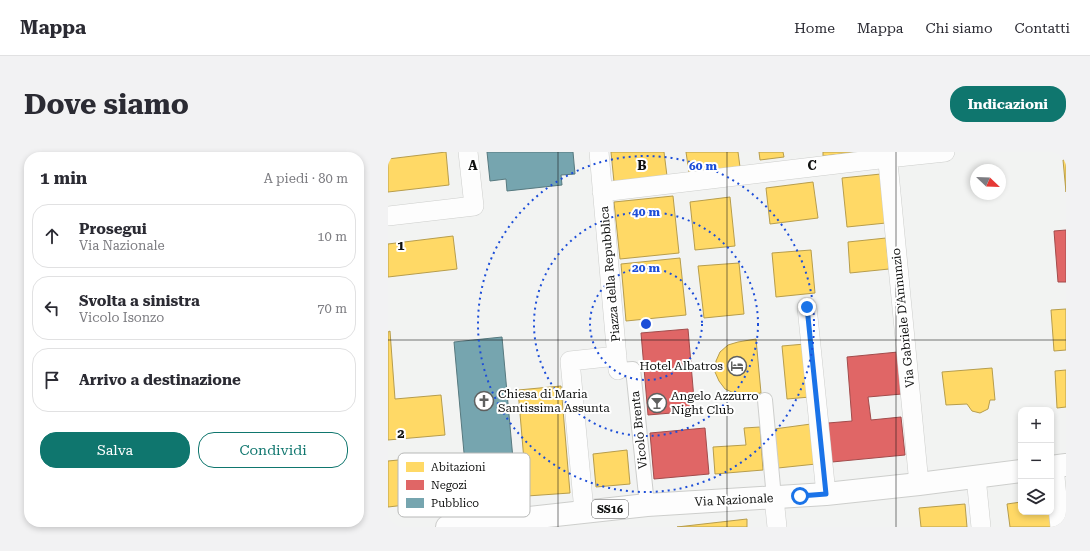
<!DOCTYPE html>
<html lang="it">
<head>
<meta charset="utf-8">
<style>
  :root { --surface:#fff; --page:#f2f2f3; --text:#2b2b33; --muted:#7c7c81; --line:#e1e1e2; --accent:#0f766e }
  body { margin:0; font-family:"Roboto Serif",serif; background:var(--page); color:var(--text) }
  .controls { position:absolute; right:12px; bottom:12px; display:grid; overflow:hidden; border-radius:8px; box-shadow:0 2px 6px #0003 }
  .controls button { width:36px; height:36px; display:grid; place-items:center; padding:0; border:0; border-bottom:1px solid var(--line); background:var(--surface); color:var(--text); font:20px sans-serif }
  .compass { position:absolute; left:582px; top:12px; width:36px; height:36px; border-radius:50%; background:var(--surface); box-shadow:0 2px 6px #0003; rotate:113deg }
  .stop { position:absolute; width:12px; height:12px; margin:-9px; border:3px solid #1a73e8; border-radius:50%; background:#fff }
  .stop.end { background:#1a73e8; border-color:#fff; box-shadow:0 1px 4px #0008 }
  .list { margin:0; padding:0; list-style:none }
  h2 { display:flex; justify-content:space-between; align-items:center; height:52px; margin:0; padding:0 16px; font-size:17px }
  h2 small { font-size:13px; font-weight:400; color:var(--muted) }
  .list li { display:grid; grid-template-columns:26px 1fr auto; gap:12px; align-items:center; box-sizing:border-box; height:64px; margin:0 8px 8px; padding:0 8px; border:1px solid var(--line); border-radius:16px }
  .list b { display:block; font-size:15px; white-space:nowrap }
  .list p { margin:0; font-size:13px; white-space:nowrap; color:var(--muted) }
  .list em { font-size:13px; font-style:normal; color:var(--muted) }
  .actions { display:flex; gap:8px; padding:12px 16px }
  .actions a { flex:1; padding:9px 0; border:1px solid var(--accent); border-radius:16px; text-align:center; font-size:14px; color:var(--accent) }
  .actions .main { background:var(--accent); color:#fff }
  .icon { flex:none; width:22px; height:22px; fill:none; stroke:currentColor; stroke-width:2; stroke-linecap:round; stroke-linejoin:round }
  .map { position:relative; flex:none; width:678px; height:375px; overflow:hidden; border-radius:16px }
  header { display:flex; align-items:center; gap:24px; box-sizing:border-box; height:56px; padding:0 20px; background:var(--surface); border-bottom:1px solid var(--line) }
  header strong { font-size:19px }
  nav { display:flex; gap:22px; margin-inline-start:auto; font-size:14px }
  .intro { display:flex; align-items:center; justify-content:space-between; box-sizing:border-box; height:96px; padding:0 24px }
  h1 { margin:0; font-size:28px }
  .button { padding:10px 18px; border-radius:16px; background:var(--accent); color:#fff; font-size:14px; font-weight:700 }
  main { display:flex; gap:24px; padding:0 24px }
  aside { flex:1; background:var(--surface); border-radius:16px; box-shadow:0 2px 6px #0003 }
  .map>svg:first-child { display:block }
  .homes { fill:#ffd966; stroke:#b79d4c }
  .shops { fill:#e06666; stroke:#a24c4c }
  .public { fill:#76a5af; stroke:#57797f }
  .lines { fill:none; stroke-linecap:round; stroke-linejoin:round }
  .pedestrian-casing { stroke:#cdcecc; stroke-width:16 }
  .minor-casing { stroke:#cdcecc; stroke-width:20 }
  .primary-casing { stroke:#cdcecc; stroke-width:24 }
  .pedestrian { stroke:#fdfdfd; stroke-width:14 }
  .minor { stroke:#fdfdfd; stroke-width:19 }
  .primary { stroke:#fdfdfd; stroke-width:22 }
  .route { stroke:#1a73e8; stroke-width:5 }
  .grid { fill:none; stroke:#101110; stroke-width:1; stroke-opacity:0.55 }
  .ring { fill:none; stroke:#1d4ed8; stroke-width:2; stroke-dasharray:2 4 }
  .labels { text-anchor:middle; dominant-baseline:central; stroke-width:4; stroke-linejoin:round; paint-order:stroke }
  .shield { fill:#fff; stroke:#585858; stroke-width:1 }
  .shield-label { font-size:11px; font-weight:bold; fill:#101110 }
  .street-label { font-size:12px; fill:#101110; stroke:#fff }
  .poi-label { font-size:12px; fill:#101110; stroke:#fff; text-anchor:start }
  .key { fill:#fff; stroke:#b7b8b7; stroke-width:1 }
  .key-label { font-size:11px; fill:#101110 }
  .grid-label { font-size:13px; text-anchor:middle; font-weight:bold; fill:#101110; stroke:#fff; stroke-width:4; stroke-linejoin:round; paint-order:stroke }
  .centre { fill:#1d4ed8; stroke:#fff; stroke-width:2 }
  .ring-label { font-size:12px; text-anchor:middle; font-weight:bold; fill:#1d4ed8; stroke:#fff; stroke-width:4; stroke-linejoin:round; paint-order:stroke }
</style>
</head>
<body>
<header>
<strong>Mappa</strong>
<nav><a>Home</a><a>Mappa</a><a>Chi siamo</a><a>Contatti</a></nav>
</header>
<div class="intro"><h1>Dove siamo</h1><a class="button">Indicazioni</a></div>
<main>
<aside>
<h2>1 min<small>A piedi · 80 m</small></h2>
<ul class="list">
<li><svg class="icon" aria-label="ahead" viewBox="0 0 24 24"><path d="M12 20V5M6 11l6-6 6 6"/></svg><div><b>Prosegui</b><p>Via Nazionale</p></div><em>10 m</em></li>
<li><svg class="icon" aria-label="left" viewBox="0 0 24 24"><path d="M17 20v-9H6M10 6l-5 5 5 5"/></svg><div><b>Svolta a sinistra</b><p>Vicolo Isonzo</p></div><em>70 m</em></li>
<li><svg class="icon" aria-label="arrive" viewBox="0 0 24 24"><path d="M6 21V4h12l-3 4 3 4H6"/></svg><div><b>Arrivo a destinazione</b></div></li>
</ul>
<div class="actions"><a class="main">Salva</a><a>Condividi</a></div>
</aside>
<div class="map">
<svg width="678" height="375" viewBox="0 0 678 375">
  <rect width="100%" height="100%" fill="#f2f3f2"/>
  <!-- homes -->
  <path class="homes" d="M58,0l3,33 -61,7v-33z
    M223,0h53l3,24 -53,6z
    M298,0h52l2,15 -51,6z
    M371,0h24l1,5 -24,3z
    M435,0h36l-36,4z
    M675,8h3v32z
    M493,22l5,49 -39,4 -5,-49z
    M425,30l5,36 -48,6 -4,-36z
    M285,44l6,57 -59,6 -6,-57z
    M342,45l5,49 -40,4 -5,-48z
    M65,84l4,33 -69,8v-33z
    M498,86l3,31 -39,4 -2,-31z
    M423,98l4,43 -39,4 -4,-44z
    M292,106l6,57 -60,6 -5,-57z
    M351,111l5,51 -40,4 -6,-52z
    M678,157v41l-12,1 -3,-41z
    M2,179l5,68 46,-4 4,40 -57,5v-108z
    M368,187l5,54 -16,2 -11,-2 -9,-4 -6,-8 -4,-9 1,-11 4,-9 8,-7 10,-3z
    M417,192l5,53 -23,2 -5,-53z
    M604,216l3,32h-5l-2,9 -8,4 -8,-2 -5,-7 -21,1 -4,-33z
    M678,218v37l-9,1 -2,-37z
    M173,234l9,107 -43,3 -9,-106z
    M423,272l5,40 -38,4 -4,-39z
    M372,275l3,43 -48,4 -2,-27 33,-2 -2,-17z
    M239,298l3,34 -34,3 -3,-33z
    M31,306l4,45 -35,4v-46z
    M633,350v10h30l2,15h-43l-3,-23z
    M577,352l2,23h-46l-2,-19z
    M359,367v8h-70z"/>
  <!-- shops -->
  <path class="shops" d="M678,78v52h-8l-4,-51z
    M300,177l7,82 -47,4 -7,-82z
    M510,200l4,42 -34,3 3,23 30,-3 4,38 -73,7 -4,-39 24,-2 -5,-64z
    M317,276l4,46 -55,5 -4,-46z"/>
  <!-- public -->
  <path class="public" d="M99,0h86l2,22 -14,1 1,10 -55,6 -1,-12 -16,2z
    M114,185l11,122 -48,5 -11,-122z"/>
  <g class="lines">
    <defs>
      <path id="pedestrian" d="M230,218l15,-1 14,136
        M377,248l9,98"/>
      <path id="minor" d="M211,0l19,218
        M499,0l32,332
        M214,40l286,-34 57,-6
        M0,64l86,-10 -6,-54
        M419,155l19,187
        M666,315l6,60
        M588,325l5,50
        M386,346l3,29
        M196,359l-14,-150 47,-5"/>
      <path id="primary" d="M663,315l15,-2
        M59,375l200,-22 179,-11 93,-10 102,-13"/>
    </defs>
    <!-- pedestrian casing -->
    <use href="#pedestrian" class="pedestrian-casing"/>
    <!-- minor casing -->
    <use href="#minor" class="minor-casing"/>
    <!-- primary casing -->
    <use href="#primary" class="primary-casing"/>
    <!-- pedestrian -->
    <use href="#pedestrian" class="pedestrian"/>
    <!-- minor -->
    <use href="#minor" class="minor"/>
    <!-- primary -->
    <use href="#primary" class="primary"/>
  </g>
  <g class="lines">
    <!-- route -->
    <path class="route" d="M412,344l26,-2 -19,-187"/>
  </g>
  <!-- grid -->
  <path class="grid" d="M170,0v375M339,0v375M508,0v375M0,188h678"/>
  <!-- distance rings -->
  <g class="ring">
    <circle cx="258" cy="172" r="56"/>
    <circle cx="258" cy="172" r="112"/>
    <circle cx="258" cy="172" r="168"/>
  </g>
  <!-- icons -->
  <defs>
    <symbol id="hotel-ring" viewBox="-11 -11 22 22"><circle r="9.5" fill="#fff" stroke="#5f605f" stroke-width="1.5"/><path d="M-6-4.5h1.5V1H6V5H4.5V3h-9V5H-6ZM-4 0a1.8 1.8 0 1 1 3.6 0ZM.5 0V-2.5h3Q6-2.5 6 0Z" fill="#5f605f"/></symbol>
    <symbol id="church-ring" viewBox="-11 -11 22 22"><circle r="9.5" fill="#fff" stroke="#5f605f" stroke-width="1.5"/><path d="M-1.2-6h2.4v3.5h3.3v2.4h-3.3V6h-2.4V-.1h-3.3v-2.4h3.3Z" fill="#5f605f"/></symbol>
    <symbol id="bar-ring" viewBox="-11 -11 22 22"><circle r="9.5" fill="#fff" stroke="#5f605f" stroke-width="1.5"/><path d="M-6-5H6L.8 .8V4.5H3.5V6h-7V4.5H-.8V.8Z" fill="#5f605f"/></symbol>
  </defs>
  <g fill-rule="evenodd">
    <use href="#hotel-ring" x="338" y="203" width="22" height="22"/>
    <use href="#church-ring" x="85" y="238" width="22" height="22"/>
    <use href="#bar-ring" x="258" y="240" width="22" height="22"/>
  </g>
  <g class="labels">
    <!-- shield labels -->
    <rect class="shield" x="204" y="348" width="36" height="18" rx="3"/>
    <g class="shield-label">
      <text x="222" y="357">SS16</text>
    </g>
    <!-- street labels -->
    <g class="street-label">
      <text transform="translate(222 122) rotate(-95)">Piazza della Repubblica</text>
      <text transform="translate(515 166) rotate(-96)">Via Gabriele D'Annunzio</text>
      <text transform="translate(251 278) rotate(-96)">Vicolo Brenta</text>
      <text transform="translate(346 348) rotate(-3)">Via Nazionale</text>
    </g>
    <!-- poi labels -->
    <g class="poi-label">
      <text x="335" y="214" text-anchor="end">Hotel Albatros</text>
      <text x="110" y="242">Chiesa di Maria<tspan x="110" dy="14">Santissima Assunta</tspan></text>
      <text x="283" y="244">Angelo Azzurro<tspan x="283" dy="14">Night Club</tspan></text>
    </g>
  </g>
  <!-- legend -->
  <rect x="10" y="301" width="132" height="64" rx="6" class="key"/>
  <rect x="18" y="310" width="18" height="10" fill="#ffd966"/>
  <rect x="18" y="328" width="18" height="10" fill="#e06666"/>
  <rect x="18" y="346" width="18" height="10" fill="#76a5af"/>
  <g class="key-label">
    <text x="43" y="319">Abitazioni</text>
    <text x="43" y="337">Negozi</text>
    <text x="43" y="355">Pubblico</text>
  </g>
  <g class="grid-label">
    <text x="85" y="18">A</text>
    <text x="254" y="18">B</text>
    <text x="424" y="18">C</text>
    <text x="13" y="98">1</text>
    <text x="13" y="286">2</text>
  </g>
  <circle cx="258" cy="172" r="6" class="centre"/>
  <g class="ring-label">
    <text x="315" y="18">60 m</text>
    <text x="258" y="64">40 m</text>
    <text x="258" y="120">20 m</text>
  </g>
</svg>
<div class="controls">
<button>+</button>
<button>−</button>
<button><svg class="icon" aria-label="layers" viewBox="0 0 24 24"><path d="M12 4l9 5-9 5-9-5zM3 14l9 5 9-5"/></svg></button>
</div>
<svg class="compass" viewBox="-18 -18 36 36"><path d="M0-13l5 13h-10z" fill="#e53935"/><path d="M0 13l5-13h-10z" fill="#7c7c81"/></svg>
<div class="stop" style="left:412px;top:344px"></div>
<div class="stop end" style="left:419px;top:155px"></div>
</div>
</main>
</body>
</html>
